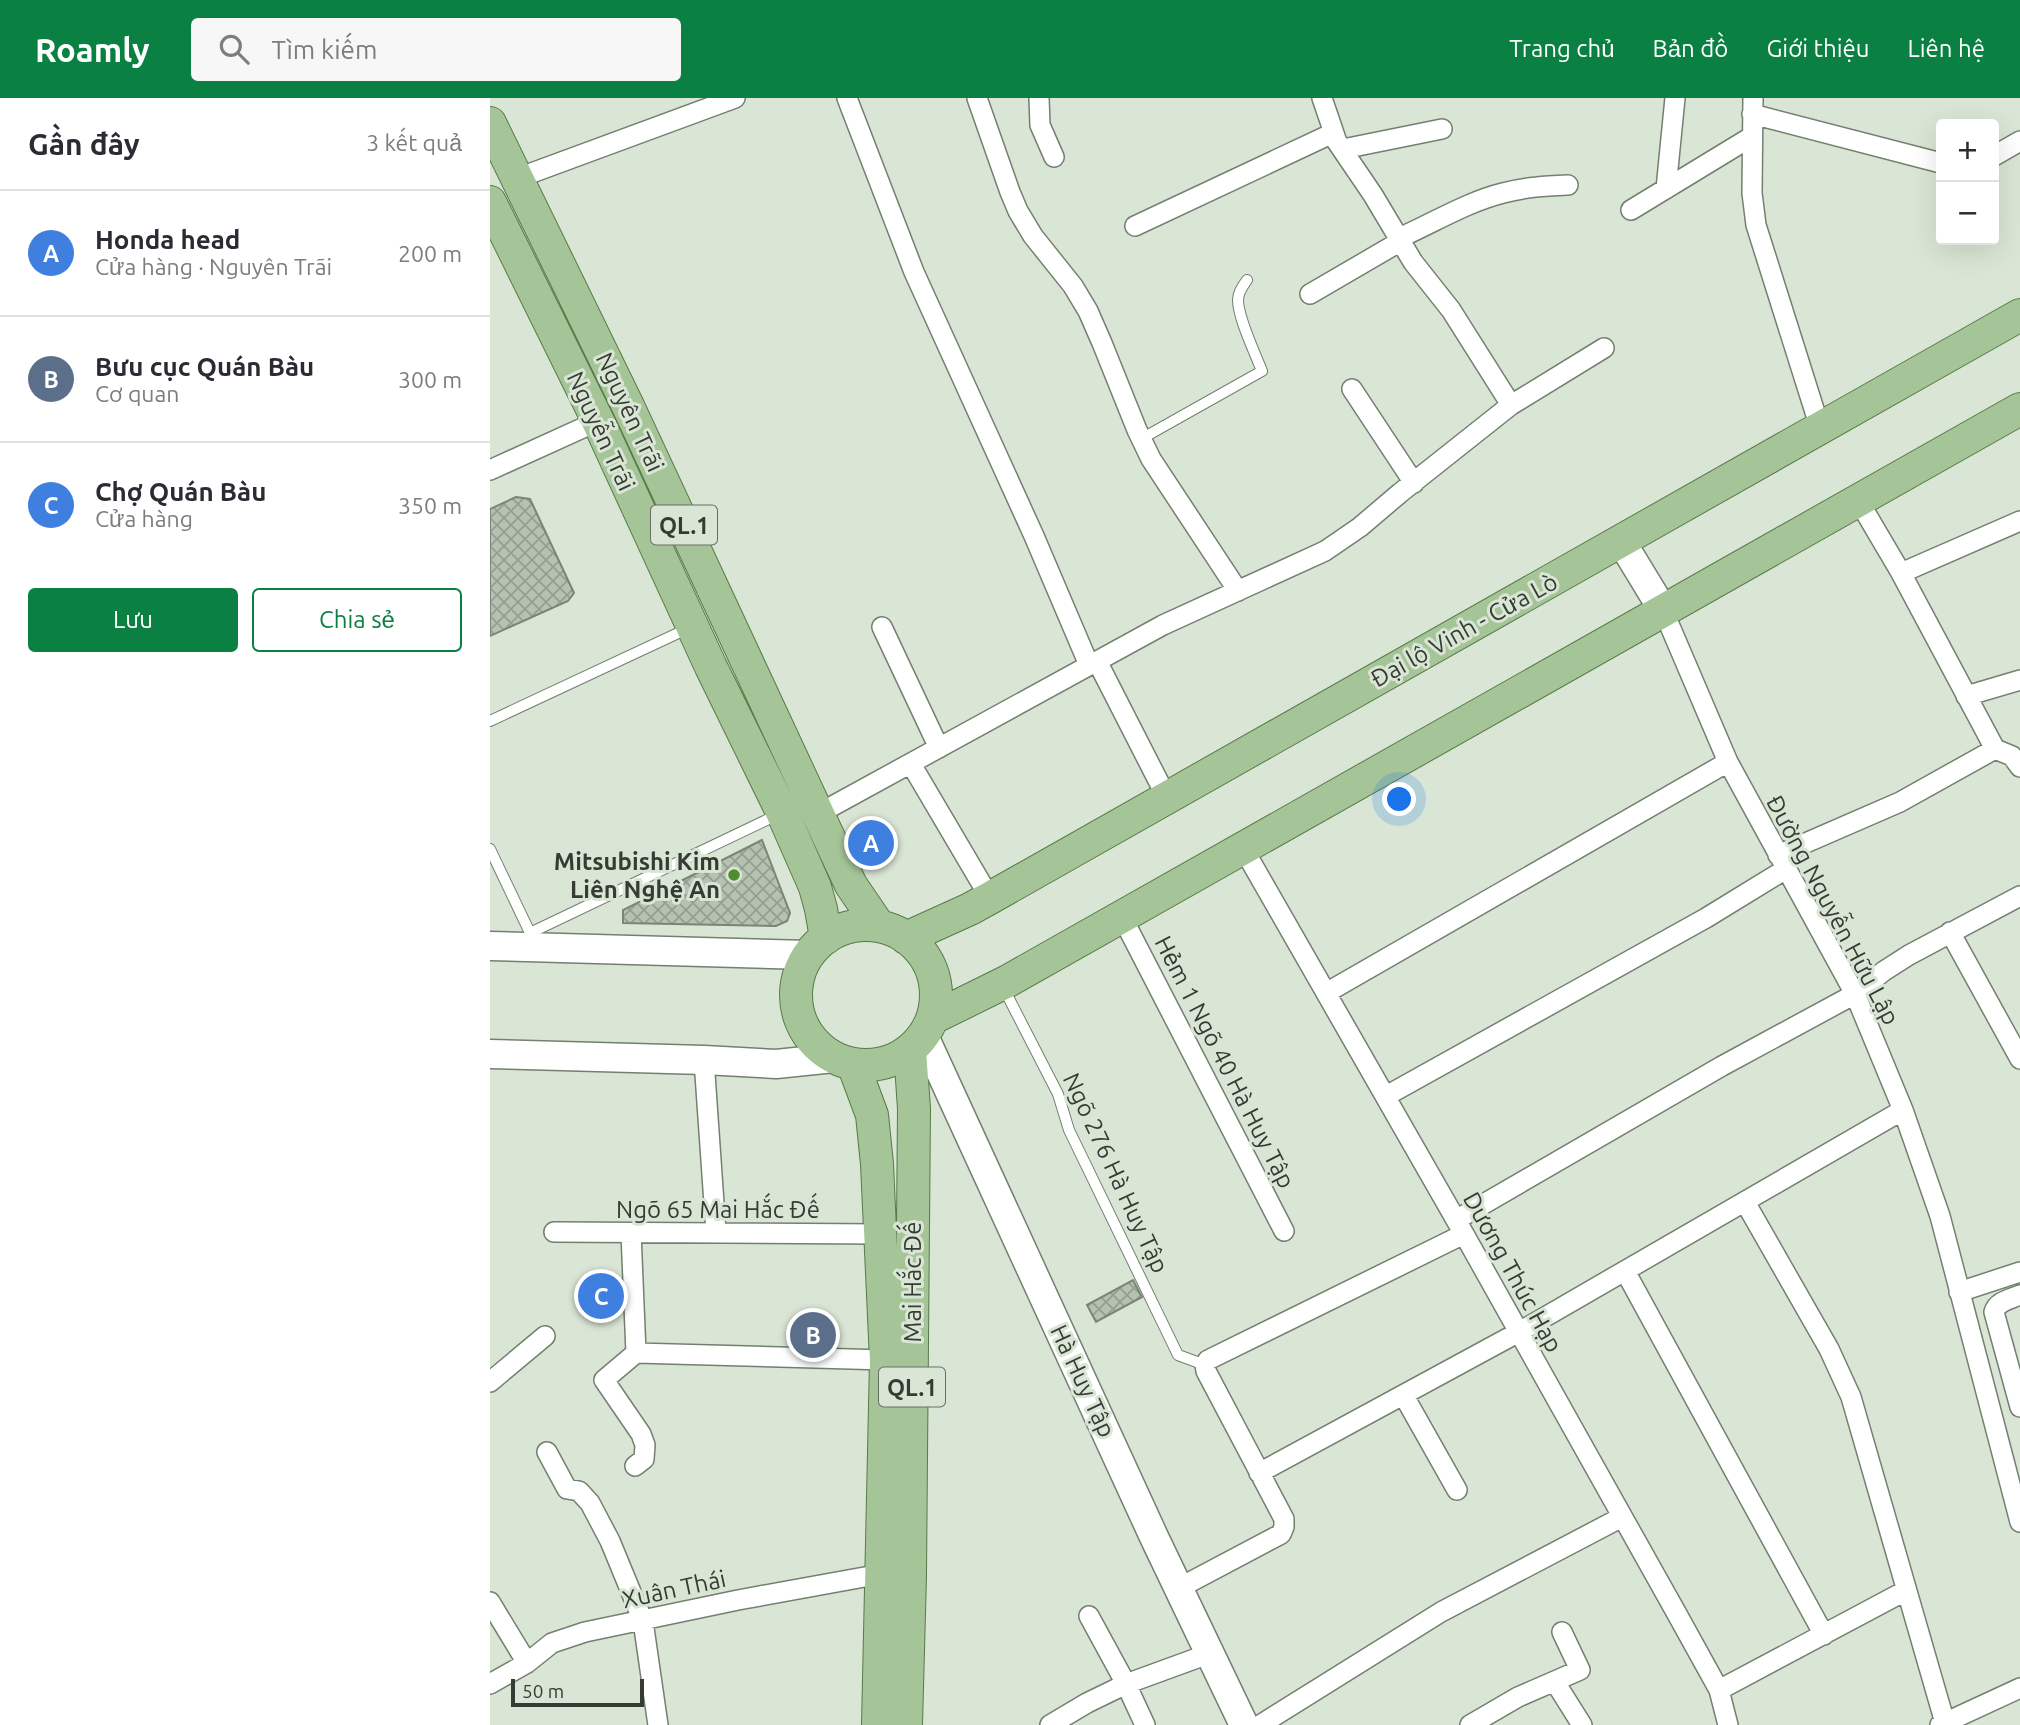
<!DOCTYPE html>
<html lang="vi">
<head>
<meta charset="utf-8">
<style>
  :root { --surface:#fff; --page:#f7f7f7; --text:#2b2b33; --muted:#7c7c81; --line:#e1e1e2; --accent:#0b8043 }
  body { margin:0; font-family:Ubuntu,sans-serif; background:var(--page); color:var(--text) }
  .controls { position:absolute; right:21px; top:21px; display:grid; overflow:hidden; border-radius:7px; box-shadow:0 7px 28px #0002 }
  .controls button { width:63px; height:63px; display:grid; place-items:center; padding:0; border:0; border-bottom:2px solid var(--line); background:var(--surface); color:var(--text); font:35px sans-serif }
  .scale { position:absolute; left:21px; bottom:18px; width:133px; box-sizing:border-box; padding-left:7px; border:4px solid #363b34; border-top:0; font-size:19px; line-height:24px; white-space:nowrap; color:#363b34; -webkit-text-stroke:5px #dae6d5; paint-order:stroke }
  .you { position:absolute; left:910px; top:702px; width:24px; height:24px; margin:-18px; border:5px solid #fff; border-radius:50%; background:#1a73e8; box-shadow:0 0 0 10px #1a73e833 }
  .badge { display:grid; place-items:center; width:46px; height:46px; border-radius:50%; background:var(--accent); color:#fff; font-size:23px; font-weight:700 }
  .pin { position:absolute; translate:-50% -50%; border:4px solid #fff; box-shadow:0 2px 7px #0006 }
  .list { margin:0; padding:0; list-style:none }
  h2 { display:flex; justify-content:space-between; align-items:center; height:91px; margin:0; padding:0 28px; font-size:30px }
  h2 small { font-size:23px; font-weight:400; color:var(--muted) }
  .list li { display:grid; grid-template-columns:46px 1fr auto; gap:21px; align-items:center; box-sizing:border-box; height:126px; padding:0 28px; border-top:2px solid var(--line) }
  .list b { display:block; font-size:26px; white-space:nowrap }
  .list p { margin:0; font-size:23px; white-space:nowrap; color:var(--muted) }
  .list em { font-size:23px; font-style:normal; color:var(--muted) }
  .actions { display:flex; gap:14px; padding:21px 28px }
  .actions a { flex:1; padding:16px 0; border:2px solid var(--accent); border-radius:7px; text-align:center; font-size:24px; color:var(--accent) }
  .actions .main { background:var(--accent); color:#fff }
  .icon { flex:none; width:38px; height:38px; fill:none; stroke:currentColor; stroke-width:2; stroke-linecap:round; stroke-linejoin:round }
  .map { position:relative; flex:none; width:1530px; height:1627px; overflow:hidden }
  header { display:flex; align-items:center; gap:42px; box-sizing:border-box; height:98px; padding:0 35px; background:var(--accent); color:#fff }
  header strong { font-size:33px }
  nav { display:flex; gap:38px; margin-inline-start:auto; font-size:24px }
  .search { width:490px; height:63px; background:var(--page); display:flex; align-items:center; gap:18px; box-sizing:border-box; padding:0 24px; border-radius:7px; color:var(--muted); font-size:26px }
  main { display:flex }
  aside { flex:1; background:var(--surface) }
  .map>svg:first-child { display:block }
  .building { fill:url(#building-cross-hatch); stroke:#7a8576; stroke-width:2 }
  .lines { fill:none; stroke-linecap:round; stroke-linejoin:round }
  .lane-casing { stroke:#737f6f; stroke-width:12 }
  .street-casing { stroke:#737f6f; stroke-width:22 }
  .secondary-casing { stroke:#737f6f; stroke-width:31 }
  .primary-casing { stroke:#577b48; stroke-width:34 }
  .lane { stroke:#fff; stroke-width:10 }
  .street { stroke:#fff; stroke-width:19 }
  .secondary { stroke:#fff; stroke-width:28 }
  .primary { stroke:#a5c498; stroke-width:32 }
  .poi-dot { fill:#4f8e30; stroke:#dae6d5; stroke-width:2.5 }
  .labels { text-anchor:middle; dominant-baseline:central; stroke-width:6; stroke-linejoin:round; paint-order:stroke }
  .shield { fill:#dae6d5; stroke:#676e64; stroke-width:2 }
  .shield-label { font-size:23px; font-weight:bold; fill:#363b34 }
  .street-label { font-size:24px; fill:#363b34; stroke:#dae6d5 }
  .poi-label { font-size:24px; font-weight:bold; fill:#363b34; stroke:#dae6d5; text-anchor:end }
</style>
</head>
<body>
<header>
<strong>Roamly</strong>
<div class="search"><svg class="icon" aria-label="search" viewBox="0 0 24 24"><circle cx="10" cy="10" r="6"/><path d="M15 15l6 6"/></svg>Tìm kiếm</div>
<nav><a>Trang chủ</a><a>Bản đồ</a><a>Giới thiệu</a><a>Liên hệ</a></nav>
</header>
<main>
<aside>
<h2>Gần đây<small>3 kết quả</small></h2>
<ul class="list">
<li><span class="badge" style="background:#3f7fe0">A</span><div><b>Honda head</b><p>Cửa hàng · Nguyên Trãi</p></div><em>200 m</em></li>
<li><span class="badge" style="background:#5c6f8a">B</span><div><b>Bưu cục Quán Bàu</b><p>Cơ quan</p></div><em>300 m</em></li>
<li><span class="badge" style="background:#3f7fe0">C</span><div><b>Chợ Quán Bàu</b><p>Cửa hàng</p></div><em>350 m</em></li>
</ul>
<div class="actions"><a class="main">Lưu</a><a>Chia sẻ</a></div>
</aside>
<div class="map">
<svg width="1530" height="1627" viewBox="0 0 1530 1627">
  <defs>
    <pattern id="building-cross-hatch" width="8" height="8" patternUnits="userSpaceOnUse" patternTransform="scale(1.75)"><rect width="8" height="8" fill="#b6c2b1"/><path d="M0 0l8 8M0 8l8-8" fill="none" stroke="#959f91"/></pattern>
  </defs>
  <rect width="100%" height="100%" fill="#dae6d5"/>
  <!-- building -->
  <path class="building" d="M26,399l14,2 44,94 -6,8 -78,35v-127z
    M272,742l28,73 -3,8 -11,5 -153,-3v-13z
    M643,1182l9,17 -46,25 -9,-17z
    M303,1222l41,1v25l-42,-1z"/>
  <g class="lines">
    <defs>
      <path id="lane" d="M651,341l121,-68c-7,-18 -24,-53 -24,-71 0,-8 5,-14 9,-20
        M0,623l199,-93
        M0,751l42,88
        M40,835l249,-119
        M513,889l55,107 11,36 109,225 27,10"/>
      <path id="street" d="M357,0l67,174 120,264 55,129
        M487,0l33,94 8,19 15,25 40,50 15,25 14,32 35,87 14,29 87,132
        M549,0l1,27 14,32
        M832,0l15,44 36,53 40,67 38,48 60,95
        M1263,0l-1,95 4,32 64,203
        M1262,16l189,49
        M853,51l99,-20
        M1504,58l26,-15
        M28,80l217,-80
        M1176,91l9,-91
        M1141,112l120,-73
        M645,128l198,-93
        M909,140c34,-15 68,-36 104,-45 22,-6 43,-7 65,-8
        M820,196l91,-53
        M862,291l62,94
        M0,372l108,-49
        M1368,402l43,73 94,176 17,7 8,11
        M1411,475l119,-52
        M1173,512l65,152 127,232 48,116 37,106 80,306
        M392,529l57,121
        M607,563l70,137
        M1476,598l54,-16
        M421,666l79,134
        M328,716l345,-189 162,-74 35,-24 40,-34 111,-88 93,-57
        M753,750l221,386 213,380 42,76 9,35
        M1288,757l122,-53 95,-53
        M632,819l162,314
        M1460,834l70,127
        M836,895l402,-231
        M214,962l12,172
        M896,998l320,-178 80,-49
        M1255,1104l84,147 22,48 94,326
        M966,1122l266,-154 133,-72 29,-23 25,-16 111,-59
        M64,1134l327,2
        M141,1135l5,120 250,7
        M1135,1173l199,364
        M1469,1194l61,-20
        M1530,1197c-9,4 -23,6 -26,17l26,95
        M0,1284l55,-46
        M914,1298l53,94
        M57,1354l20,37 12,2 11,12 20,38 33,80 15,104
        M145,1368l9,-7 1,-14 -4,-11 -37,-54 32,-27
        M769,1375l260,-141 384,-222
        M689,1490l102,-54 3,-7v-8l-78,-148 -1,-6 3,-5 256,-126
        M0,1504l37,61
        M599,1518l37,68 19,41
        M1065,1584l27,43
        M0,1586l37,-21 25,-20 33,-11 153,-32 143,-26
        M1229,1592l186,-99
        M560,1627l37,-22 39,-19 85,-31
        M770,1627l181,-113 181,-95
        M980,1627l48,-28 62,-27 -18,-38
        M1450,1627l80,-37"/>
      <path id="secondary" d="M1131,443l42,69
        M0,848l318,9
        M434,938l230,501 90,188
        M0,956l214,6 72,4 58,-6"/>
      <path id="primary" d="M0,25l138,283 223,479 28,41
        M0,104l108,219 113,246 71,145 33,75 6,22 5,29
        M306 897a70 70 0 1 1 140 0a70 70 0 1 1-140 0Z
        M416,840l64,-29 20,-11 1030,-583
        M443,920l75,-37 1012,-572
        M363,966l19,51 5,49 9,196 -8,365
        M416,1627l4,-149 4,-467 -4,-59"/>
    </defs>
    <!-- lane casing -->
    <use href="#lane" class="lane-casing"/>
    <!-- street casing -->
    <use href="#street" class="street-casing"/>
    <!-- secondary casing -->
    <use href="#secondary" class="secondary-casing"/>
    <!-- primary casing -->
    <use href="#primary" class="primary-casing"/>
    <!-- lane -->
    <use href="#lane" class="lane"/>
    <!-- street -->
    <use href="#street" class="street"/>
    <!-- secondary -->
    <use href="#secondary" class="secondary"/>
    <!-- primary -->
    <use href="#primary" class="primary"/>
  </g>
  <!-- markers -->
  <circle class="poi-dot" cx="244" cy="777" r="7"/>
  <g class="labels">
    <!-- shield labels -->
    <g class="shield">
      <rect x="161" y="407.5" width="66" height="39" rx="5"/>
      <rect x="389" y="1269.5" width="66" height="39" rx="5"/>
    </g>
    <g class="shield-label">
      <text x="194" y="427">QL.1</text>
      <text x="422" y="1289">QL.1</text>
    </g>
    <!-- street labels -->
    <g class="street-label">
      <text transform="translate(140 314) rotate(65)">Nguyên Trãi</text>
      <text transform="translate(111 333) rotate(65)">Nguyễn Trãi</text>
      <text transform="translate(974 532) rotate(-29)">Đại lộ Vinh - Cửa Lò</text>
      <text transform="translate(1343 812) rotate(62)">Đường Nguyễn Hữu Lập</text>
      <text transform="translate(735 964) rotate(63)">Hẻm 1 Ngõ 40 Hà Huy Tập</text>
      <text transform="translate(626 1075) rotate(65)">Ngõ 276 Hà Huy Tập</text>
      <text x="228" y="1111">Ngõ 65 Mai Hắc Đế</text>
      <text transform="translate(1023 1174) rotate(61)">Dương Thúc Hạp</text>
      <text transform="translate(422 1184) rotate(-90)">Mai Hắc Đế</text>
      <text transform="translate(593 1283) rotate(65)">Hà Huy Tập</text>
      <text transform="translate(184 1491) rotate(-12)">Xuân Thái</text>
    </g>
    <!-- poi labels -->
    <g class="poi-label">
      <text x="230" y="763">Mitsubishi Kim<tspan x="230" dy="28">Liên Nghệ An</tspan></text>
    </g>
  </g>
</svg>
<div class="controls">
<button>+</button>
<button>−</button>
</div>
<div class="scale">50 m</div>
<div class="you"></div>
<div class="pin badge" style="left:381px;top:745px;background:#3f7fe0">A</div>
<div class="pin badge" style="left:323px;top:1237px;background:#5c6f8a">B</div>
<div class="pin badge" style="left:111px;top:1198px;background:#3f7fe0">C</div>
</div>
</main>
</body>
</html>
